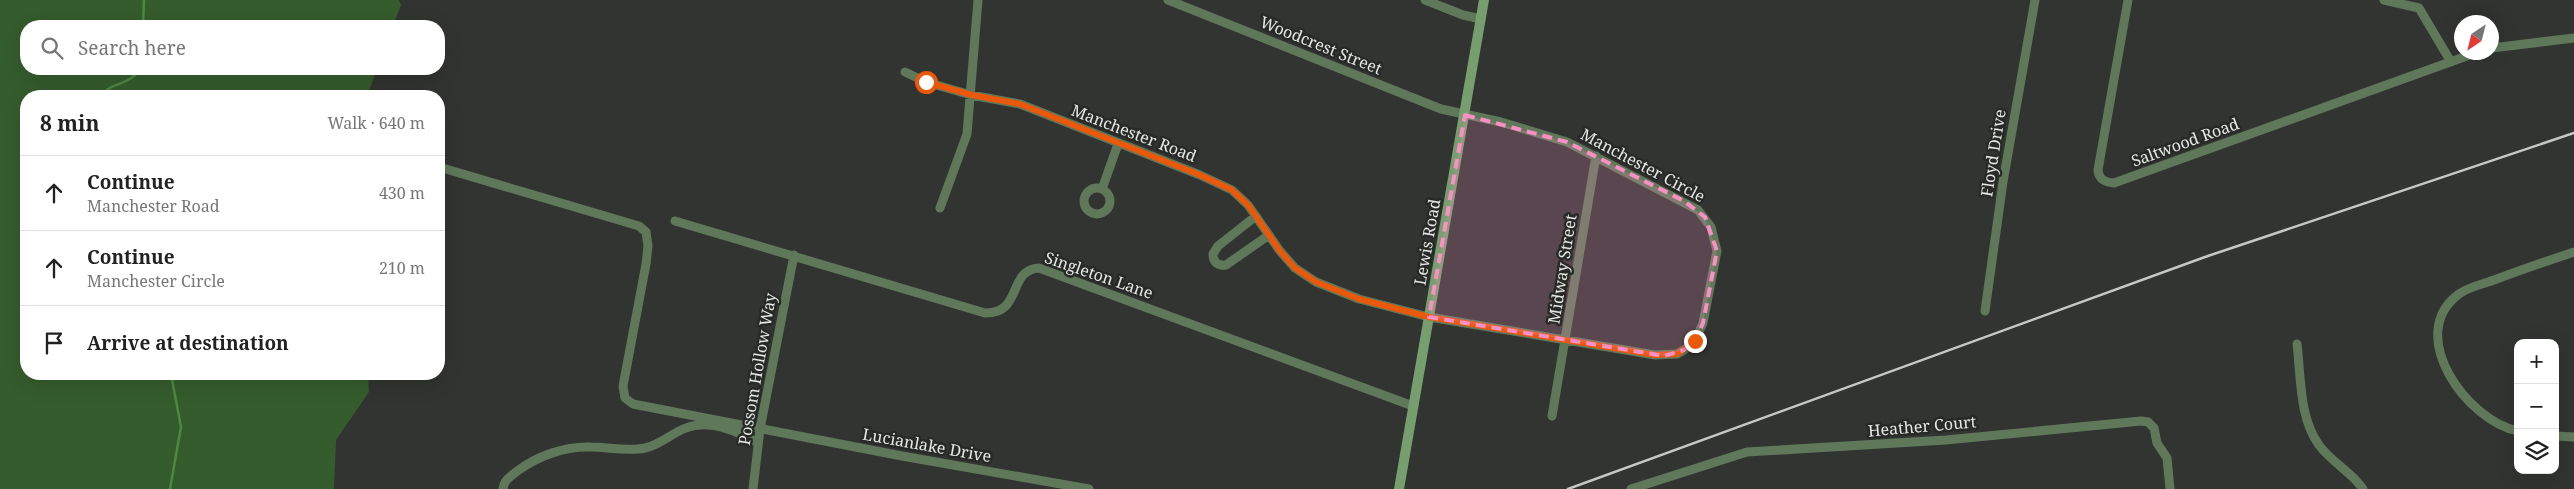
<!DOCTYPE html>
<html lang="en">
<head>
<meta charset="utf-8">
<style>
  :root { --surface:#fff; --page:#f2f2f2; --text:#222; --muted:#767676; --line:#e0e0e0 }
  body { margin:0; font-family:"Noto Serif",serif; background:var(--page); color:var(--text) }
  .controls { position:absolute; right:15px; bottom:15px; display:grid; overflow:hidden; border-radius:10px; box-shadow:0 5px 20px #0002 }
  .controls button { width:45px; height:45px; display:grid; place-items:center; padding:0; border:0; border-bottom:1px solid var(--line); background:var(--surface); color:var(--text); font:25px sans-serif }
  .compass { position:absolute; left:2454px; top:15px; width:45px; height:45px; border-radius:50%; background:var(--surface); box-shadow:0 5px 20px #0002; rotate:215deg }
  .stop { position:absolute; width:15px; height:15px; margin:-11px; border:4px solid #ea580c; border-radius:50%; background:#fff }
  .stop.end { background:#ea580c; border-color:#fff; box-shadow:0 1px 5px #0008 }
  .list { margin:0; padding:0; list-style:none }
  h2 { display:flex; justify-content:space-between; align-items:center; height:65px; margin:0; padding:0 20px; font-size:21px }
  h2 small { font-size:16px; font-weight:400; color:var(--muted) }
  .list li { display:grid; grid-template-columns:32px 1fr auto; gap:15px; align-items:center; box-sizing:border-box; height:75px; padding:0 20px; border-top:1px solid var(--line) }
  .list b { display:block; font-size:19px; white-space:nowrap }
  .list p { margin:0; font-size:16px; white-space:nowrap; color:var(--muted) }
  .list em { font-size:16px; font-style:normal; color:var(--muted) }
  .icon { flex:none; width:28px; height:28px; fill:none; stroke:currentColor; stroke-width:2; stroke-linecap:round; stroke-linejoin:round }
  .map { position:relative; flex:none; width:2574px; height:489px; overflow:hidden }
  .search { position:absolute; background:var(--surface); box-shadow:0 5px 20px #0002; left:20px; top:20px; width:425px; height:55px; display:flex; align-items:center; gap:12px; box-sizing:border-box; padding:0 18px; border-radius:20px; color:var(--muted); font-size:19px }
  .panel { position:absolute; background:var(--surface); box-shadow:0 5px 20px #0002; left:20px; top:90px; width:425px; height:290px; border-radius:20px }
  .map>svg:first-child { display:block }
  .green { fill:#355c2d }
  .lines { fill:none; stroke-linecap:round; stroke-linejoin:round }
  .stream { stroke:#4e8843; stroke-width:2.5 }
  .street { stroke:#5f785a; stroke-width:9 }
  .secondary { stroke:#769e6f; stroke-width:10 }
  .rail { stroke:#c6c8c6; stroke-width:2.5 }
  .route { stroke:#ea580c; stroke-width:6 }
  .marked { fill:#fb8fc4; fill-opacity:0.2; stroke:#fb8fc4; stroke-width:4; stroke-dasharray:10 6; stroke-linejoin:round }
  .labels { text-anchor:middle; dominant-baseline:central; stroke-width:5; stroke-linejoin:round; paint-order:stroke }
  .street-label { font-size:16px; fill:#e5e7e5; stroke:#282a27 }
</style>
</head>
<body>
<div class="map">
<svg width="2574" height="489" viewBox="0 0 2574 489">
  <rect width="100%" height="100%" fill="#323431"/>
  <!-- green -->
  <path class="green" d="M0,0h399l2,5 -8,21h-367v43h351l-10,27h-341v278h342l1,18 -33,48 -2,49h-334z"/>
  <g class="lines">
    <!-- stream -->
    <path class="stream" d="M143,26l1,-26
      M101,96c12,-16 27,-9 39,-27
      M170,489l11,-62 -10,-53"/>
    <!-- street -->
    <path class="street" d="M1425,0l38,15 18,4
      M2128,0l-30,170c1,10 7,12 16,13l364,-131
      M2384,0l35,8 32,54
      M2492,48l82,-10
      M905,72l21,10 45,13 49,9 180,71 32,15 16,15 32,46 15,17 21,14 43,17 70,18 226,38 22,-1 7,-4 11,-9 8,-18 14,-72 -6,-24 -13,-17 -131,-68 -66,-20 -60,-13 -273,-109
      M439,167l200,59 7,6 2,14 -2,18 -23,122 2,12 8,6 269,52 187,33
      M1084 201a13 13 0 1 1 26 0a13 13 0 1 1-26 0Z
      M1102,189l16,-45
      M940,208l27,-74 11,-134
      M1256,216l-38,30 -5,8c0,8 4,12 13,11l43,-30
      M675,221l310,92c38,1 22,-43 54,-45l374,138
      M1985,311l18,-129 32,-182
      M2297,344c4,32 2,74 22,101 12,17 33,27 44,44
      M1552,416l44,-260
      M2518,431c-51,-10 -114,-97 -59,-137 9,-7 24,-10 35,-14 27,-10 53,-19 80,-28
      M2555,436l19,1
      M503,489c1,-9 7,-12 13,-17 21,-16 49,-26 75,-25 18,0 36,5 54,1 23,-5 33,-25 63,-23 18,1 35,10 50,18
      M753,489l7,-60 34,-174
      M1631,489l116,-37 199,-12 195,-19 7,1 6,6 3,15 10,15 3,31"/>
    <!-- secondary -->
    <path class="secondary" d="M1399,489l85,-489"/>
    <!-- rail -->
    <path class="rail" d="M1568,489l637,-232 369,-124"/>
  </g>
  <g class="lines">
    <!-- route -->
    <path class="route" d="M926,82l46,13 48,9 180,71 32,15 16,15 32,46 15,17 21,14 43,17 70,18 226,38 22,-1 18,-13"/>
  </g>
  <!-- marked area -->
  <path class="marked" d="M1465,115l102,27 117,59 21,16 12,34 -14,72 -8,18 -11,9 -20,6 -235,-39z"/>
  <g class="labels">
    <!-- street labels -->
    <g class="street-label">
      <text transform="translate(1321 45) rotate(22)">Woodcrest Street</text>
      <text transform="translate(1134 133) rotate(21)">Manchester Road</text>
      <text transform="translate(2185 142) rotate(-20)">Saltwood Road</text>
      <text transform="translate(1993 153) rotate(-81)">Floyd Drive</text>
      <text transform="translate(1643 165) rotate(28)">Manchester Circle</text>
      <text transform="translate(1427 242) rotate(-80)">Lewis Road</text>
      <text transform="translate(1562 269) rotate(-81)">Midway Street</text>
      <text transform="translate(1099 275) rotate(19)">Singleton Lane</text>
      <text transform="translate(757 369) rotate(-80)">Possom Hollow Way</text>
      <text transform="translate(1922 426) rotate(-5)">Heather Court</text>
      <text transform="translate(927 445) rotate(10)">Lucianlake Drive</text>
    </g>
  </g>
</svg>
<div class="controls">
<button>+</button>
<button>−</button>
<button><svg class="icon" aria-label="layers" viewBox="0 0 24 24"><path d="M12 4l9 5-9 5-9-5zM3 14l9 5 9-5"/></svg></button>
</div>
<svg class="compass" viewBox="-18 -18 36 36"><path d="M0-13l5 13h-10z" fill="#e53935"/><path d="M0 13l5-13h-10z" fill="#767676"/></svg>
<div class="stop" style="left:926px;top:82px"></div>
<div class="stop end" style="left:1695px;top:341px"></div>
<div class="search"><svg class="icon" aria-label="search" viewBox="0 0 24 24"><circle cx="10" cy="10" r="6"/><path d="M15 15l6 6"/></svg>Search here</div>
<section class="panel">
<h2>8 min<small>Walk · 640 m</small></h2>
<ul class="list">
<li><svg class="icon" aria-label="ahead" viewBox="0 0 24 24"><path d="M12 20V5M6 11l6-6 6 6"/></svg><div><b>Continue</b><p>Manchester Road</p></div><em>430 m</em></li>
<li><svg class="icon" aria-label="ahead" viewBox="0 0 24 24"><path d="M12 20V5M6 11l6-6 6 6"/></svg><div><b>Continue</b><p>Manchester Circle</p></div><em>210 m</em></li>
<li><svg class="icon" aria-label="arrive" viewBox="0 0 24 24"><path d="M6 21V4h12l-3 4 3 4H6"/></svg><div><b>Arrive at destination</b></div></li>
</ul>
</section>
</div>
</body>
</html>
